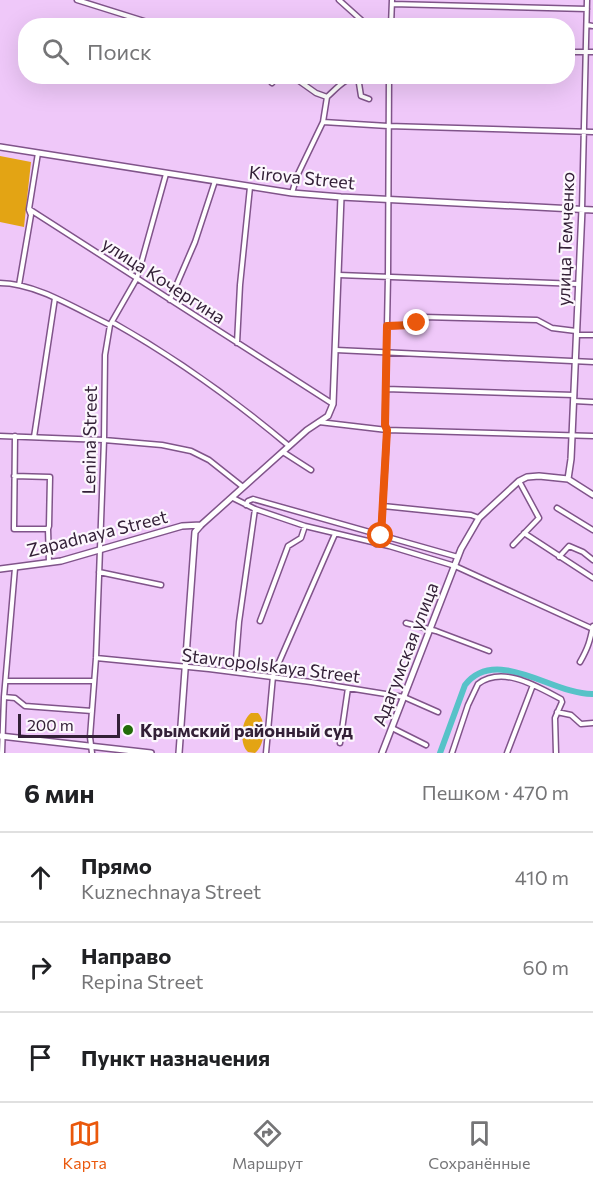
<!DOCTYPE html>
<html lang="ru">
<head>
<meta charset="utf-8">
<style>
  :root { --surface:#fff; --page:#f6f6f6; --text:#202124; --muted:#757577; --line:#e0e0e0; --accent:#ea580c }
  body { margin:0; font-family:Commissioner,sans-serif; background:var(--page); color:var(--text) }
  .scale { position:absolute; left:18px; bottom:15px; width:102px; box-sizing:border-box; padding-left:6px; border:3px solid #332037; border-top:0; font-size:16px; line-height:21px; white-space:nowrap; color:#332037; -webkit-text-stroke:4px #fcf7fd; paint-order:stroke }
  .stop { position:absolute; width:18px; height:18px; margin:-14px; border:4px solid #ea580c; border-radius:50%; background:#fff }
  .stop.end { background:#ea580c; border-color:#fff; box-shadow:0 2px 6px #0008 }
  .list { margin:0; padding:0; list-style:none }
  h2 { display:flex; justify-content:space-between; align-items:center; height:78px; margin:0; padding:0 24px; font-size:26px }
  h2 small { font-size:20px; font-weight:400; color:var(--muted) }
  .list li { display:grid; grid-template-columns:39px 1fr auto; gap:18px; align-items:center; box-sizing:border-box; height:90px; padding:0 24px; border-top:2px solid var(--line) }
  .list b { display:block; font-size:22px; white-space:nowrap }
  .list p { margin:0; font-size:20px; white-space:nowrap; color:var(--muted) }
  .list em { font-size:20px; font-style:normal; color:var(--muted) }
  .icon { flex:none; width:33px; height:33px; fill:none; stroke:currentColor; stroke-width:2; stroke-linecap:round; stroke-linejoin:round }
  .map { position:relative; flex:none; width:593px; height:753px; overflow:hidden }
  .search { position:absolute; background:var(--surface); box-shadow:0 6px 24px #0002; left:18px; right:18px; top:18px; height:66px; display:flex; align-items:center; gap:15px; box-sizing:border-box; padding:0 21px; border-radius:24px; color:var(--muted); font-size:22px }
  .sheet { height:348px; background:var(--surface) }
  nav { display:flex; justify-content:space-around; align-items:center; box-sizing:border-box; height:84px; border-top:2px solid var(--line); background:var(--surface); font-size:16px; color:var(--muted) }
  nav a { display:grid; justify-items:center; gap:3px }
  nav .on { color:var(--accent) }
  .map>svg:first-child { display:block }
  .green { fill:#e3a414 }
  .lines { fill:none; stroke-linecap:round; stroke-linejoin:round }
  .river { stroke:#57c2c8; stroke-width:6 }
  .minor-casing { stroke:#80548a; stroke-width:7 }
  .major-casing { stroke:#80548a; stroke-width:8 }
  .minor { stroke:#fff; stroke-width:4 }
  .major { stroke:#fff; stroke-width:5 }
  .route { stroke:#ea580c; stroke-width:8 }
  .poi-dot { fill:#216b08; stroke:#fcf7fd; stroke-width:2 }
  .labels { text-anchor:middle; dominant-baseline:central; stroke-width:4.5; stroke-linejoin:round; paint-order:stroke }
  .street-label { font-size:18px; fill:#332037; stroke:#fcf7fd }
  .poi-label { font-size:18px; font-weight:bold; fill:#332037; stroke:#fcf7fd; text-anchor:start }
</style>
</head>
<body>
<div class="map">
<svg width="593" height="753" viewBox="0 0 593 753">
  <rect width="100%" height="100%" fill="#efc8f9"/>
  <!-- green -->
  <path class="green" d="M0,156l31,6 -7,65 -24,-5z
    M251,713h7c9,9 7,33 -3,40l-7,-1c-9,-8 -7,-32 3,-39z"/>
  <g class="lines">
    <!-- river -->
    <path class="river" d="M440,753l25,-68c31,-40 88,10 128,9"/>
    <defs>
      <path id="minor" d="M77,0l83,26
        M339,0l29,26
        M392,4l195,5
        M587,25l6,1
        M391,26l1,-26
        M568,52h25
        M292,76l24,17 11,4
        M272,83l5,-7
        M323,122l65,4 205,6
        M38,153l-9,56 304,195
        M292,193l5,-17 26,-54 4,-25c9,-8 19,-20 31,-20l3,19 8,3
        M582,209l5,-209
        M339,275l239,9
        M0,283c36,0 78,27 110,42
        M19,285l12,-70 -2,-5
        M170,300l25,-58 20,-61
        M112,322c64,36 121,77 177,124
        M387,326l25,-1 11,-8 114,3 15,8 24,3
        M577,335h16
        M237,343l3,-58 10,-98
        M336,350l257,12
        M386,389l188,6
        M574,401l19,1
        M319,422l68,8 206,6
        M0,436l104,4 58,5 29,6 18,9 34,27
        M15,436l-1,93h34
        M34,437l21,-139
        M283,452l28,18
        M14,476l36,1 -1,49 -1,3 1,33
        M233,498l22,11 50,17 84,20 66,20 138,63
        M246,505l2,-4 5,-2 205,58
        M383,506l88,9 8,3
        M557,508l36,22
        M524,533l69,45
        M376,544l5,-8 6,-106 -2,-5 3,-149 1,-200
        M513,545l26,-27 -20,-37
        M559,557l10,-11 14,6 10,8
        M99,572l62,13
        M260,621l28,-75 13,-8 4,-12
        M406,623l30,8 53,20
        M96,658l113,11 102,13 93,15 34,15
        M580,662c8,-14 10,-21 13,-36
        M235,672l4,-50 16,-113
        M6,681h88
        M4,697l11,1 10,8 67,5
        M557,712l14,3 10,9 12,-1
        M392,728l34,17
        M340,743l8,-55
        M2,753l2,-56 11,-129
        M92,753l-2,-16 6,-79 8,-218 1,-85 5,-30 27,-47 29,-104
        M266,753l7,-77 62,-142
        M452,753l16,-48 10,-21c25,-19 60,3 83,15l1,3 -7,16 1,35
        M507,753l26,-68"/>
      <path id="major" d="M0,147l292,46 49,4 252,13
        M568,479l3,-20 11,-250
        M0,569l61,-8 121,-35 19,-1
        M0,736l151,17
        M179,753l16,-221 6,-7 106,-95 21,-14 5,-12 8,-207
        M382,753l79,-204 18,-31 40,-37 8,-4 12,-1 29,3 25,16"/>
    </defs>
    <!-- minor casing -->
    <use href="#minor" class="minor-casing"/>
    <!-- major casing -->
    <use href="#major" class="major-casing"/>
    <!-- minor -->
    <use href="#minor" class="minor"/>
    <!-- major -->
    <use href="#major" class="major"/>
  </g>
  <g class="lines">
    <!-- route -->
    <path class="route" d="M381,536l6,-106 -2,-5 2,-99 25,-1 5,-2"/>
  </g>
  <!-- markers -->
  <circle class="poi-dot" cx="128" cy="730" r="6"/>
  <g class="labels">
    <!-- street labels -->
    <g class="street-label">
      <text transform="translate(302 177) rotate(6)">Kirova Street</text>
      <text transform="translate(565 239) rotate(-88)">улица Темченко</text>
      <text transform="translate(164 280) rotate(33)">улица Кочергина</text>
      <text transform="translate(89 440) rotate(-89)">Lenina Street</text>
      <text transform="translate(97 533) rotate(-14)">Zapadnaya Street</text>
      <text transform="translate(405 654) rotate(-69)">Адагумская улица</text>
      <text transform="translate(271 665) rotate(7)">Stavropolskaya Street</text>
    </g>
    <!-- poi labels -->
    <g class="poi-label">
      <text x="140" y="730">Крымский районный суд</text>
    </g>
  </g>
</svg>
<div class="scale">200 m</div>
<div class="stop" style="left:381px;top:536px"></div>
<div class="stop end" style="left:417px;top:323px"></div>
<div class="search"><svg class="icon" aria-label="search" viewBox="0 0 24 24"><circle cx="10" cy="10" r="6"/><path d="M15 15l6 6"/></svg>Поиск</div>
</div>
<section class="sheet">
<h2>6 мин<small>Пешком · 470 m</small></h2>
<ul class="list">
<li><svg class="icon" aria-label="ahead" viewBox="0 0 24 24"><path d="M12 20V5M6 11l6-6 6 6"/></svg><div><b>Прямо</b><p>Kuznechnaya Street</p></div><em>410 m</em></li>
<li><svg class="icon" aria-label="right" viewBox="0 0 24 24"><path d="M7 20v-9h11M14 6l5 5-5 5"/></svg><div><b>Направо</b><p>Repina Street</p></div><em>60 m</em></li>
<li><svg class="icon" aria-label="arrive" viewBox="0 0 24 24"><path d="M6 21V4h12l-3 4 3 4H6"/></svg><div><b>Пункт назначения</b></div></li>
</ul>
</section>
<nav>
<a class="on"><svg class="icon" aria-label="map" viewBox="0 0 24 24"><path d="M3 6l6-2 6 2 6-2v14l-6 2-6-2-6 2zM9 4v14M15 6v14"/></svg>Карта</a>
<a><svg class="icon" aria-label="directions" viewBox="0 0 24 24"><path d="M12 3l9 9-9 9-9-9zM9 14v-3h6M13 9l2 2-2 2"/></svg>Маршрут</a>
<a><svg class="icon" aria-label="saved" viewBox="0 0 24 24"><path d="M7 4h10v16l-5-4-5 4z"/></svg>Сохранённые</a>
</nav>
</body>
</html>
